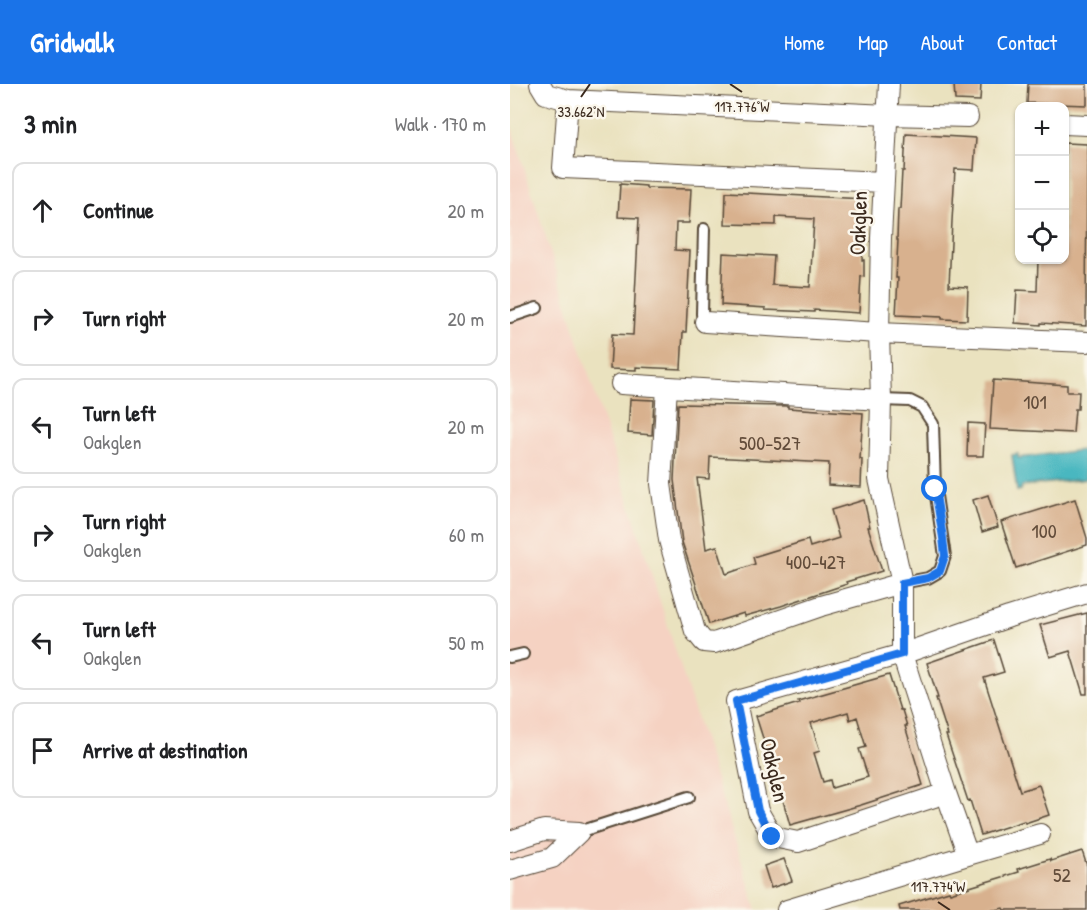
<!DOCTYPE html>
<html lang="en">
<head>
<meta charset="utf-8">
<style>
  :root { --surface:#fff; --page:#f6f6f6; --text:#202124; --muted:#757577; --line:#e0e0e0; --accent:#1a73e8 }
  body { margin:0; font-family:"Patrick Hand",sans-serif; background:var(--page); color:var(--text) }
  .controls { position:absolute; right:18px; top:18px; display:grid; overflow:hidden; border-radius:12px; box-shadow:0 2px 4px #0004 }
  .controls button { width:54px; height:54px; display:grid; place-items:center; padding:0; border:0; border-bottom:2px solid var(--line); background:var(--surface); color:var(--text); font:30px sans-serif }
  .stop { position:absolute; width:18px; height:18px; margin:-14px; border:4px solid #1a73e8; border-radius:50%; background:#fff }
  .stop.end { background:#1a73e8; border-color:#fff; box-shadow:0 2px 6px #0008 }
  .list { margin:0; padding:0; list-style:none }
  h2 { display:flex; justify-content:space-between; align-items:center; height:78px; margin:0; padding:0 24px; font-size:26px }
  h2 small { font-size:20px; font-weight:400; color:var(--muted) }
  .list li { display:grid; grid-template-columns:39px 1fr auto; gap:18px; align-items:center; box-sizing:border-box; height:96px; margin:0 12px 12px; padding:0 12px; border:2px solid var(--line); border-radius:12px }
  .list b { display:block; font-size:22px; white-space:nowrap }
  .list p { margin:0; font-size:20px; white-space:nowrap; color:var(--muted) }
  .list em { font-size:20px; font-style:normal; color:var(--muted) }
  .icon { flex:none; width:33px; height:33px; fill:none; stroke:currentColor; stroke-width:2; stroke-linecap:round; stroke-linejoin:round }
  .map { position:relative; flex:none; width:577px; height:826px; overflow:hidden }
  header { display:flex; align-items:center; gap:36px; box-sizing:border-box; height:84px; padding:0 30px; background:var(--accent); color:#fff }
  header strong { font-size:28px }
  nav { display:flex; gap:33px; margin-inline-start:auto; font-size:21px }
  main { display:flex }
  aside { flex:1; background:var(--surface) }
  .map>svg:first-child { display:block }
  .built { fill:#f5d2c2 }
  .water { fill:#48b7c0; stroke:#42706f; stroke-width:1.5 }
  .building { fill:#d8b18e; fill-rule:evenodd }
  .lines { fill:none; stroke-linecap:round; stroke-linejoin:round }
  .service-casing { stroke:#554636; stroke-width:14 }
  .minor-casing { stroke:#554636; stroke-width:22 }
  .service { stroke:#fff; stroke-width:10 }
  .minor { stroke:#fff; stroke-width:20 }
  .route { stroke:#1a73e8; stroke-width:8 }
  .ticks { fill:none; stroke:#3b2a1e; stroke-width:2 }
  .labels { text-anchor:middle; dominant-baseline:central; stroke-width:5; stroke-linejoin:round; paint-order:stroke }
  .number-label { font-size:20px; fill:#624c3a }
  .street-label { font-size:22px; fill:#3b2a1e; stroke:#fbf7ec }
  .ticks-label { font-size:15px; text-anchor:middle; fill:#3b2a1e; stroke:#fbf7ec; stroke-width:5; stroke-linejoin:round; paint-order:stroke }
</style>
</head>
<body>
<header>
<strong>Gridwalk</strong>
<nav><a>Home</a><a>Map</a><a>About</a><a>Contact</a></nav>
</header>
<main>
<aside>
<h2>3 min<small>Walk · 170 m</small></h2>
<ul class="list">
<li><svg class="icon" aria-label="ahead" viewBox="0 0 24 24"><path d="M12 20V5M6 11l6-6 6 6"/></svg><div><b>Continue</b></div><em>20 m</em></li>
<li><svg class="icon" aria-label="right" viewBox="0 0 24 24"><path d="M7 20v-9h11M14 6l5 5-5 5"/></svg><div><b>Turn right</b></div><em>20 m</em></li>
<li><svg class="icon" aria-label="left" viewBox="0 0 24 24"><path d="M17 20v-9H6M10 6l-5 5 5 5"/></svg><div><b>Turn left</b><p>Oakglen</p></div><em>20 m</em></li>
<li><svg class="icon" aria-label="right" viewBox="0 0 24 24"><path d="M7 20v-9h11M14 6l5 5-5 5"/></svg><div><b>Turn right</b><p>Oakglen</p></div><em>60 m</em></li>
<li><svg class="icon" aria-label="left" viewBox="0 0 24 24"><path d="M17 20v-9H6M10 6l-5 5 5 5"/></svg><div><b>Turn left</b><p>Oakglen</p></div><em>50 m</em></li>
<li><svg class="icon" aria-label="arrive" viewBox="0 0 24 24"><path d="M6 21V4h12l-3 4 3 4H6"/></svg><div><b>Arrive at destination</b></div></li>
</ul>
</aside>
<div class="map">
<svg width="577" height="826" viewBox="0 0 577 826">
  <rect width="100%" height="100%" fill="#fbf7ec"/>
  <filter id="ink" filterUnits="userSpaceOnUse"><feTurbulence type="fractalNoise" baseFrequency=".0167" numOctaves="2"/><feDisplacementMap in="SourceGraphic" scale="12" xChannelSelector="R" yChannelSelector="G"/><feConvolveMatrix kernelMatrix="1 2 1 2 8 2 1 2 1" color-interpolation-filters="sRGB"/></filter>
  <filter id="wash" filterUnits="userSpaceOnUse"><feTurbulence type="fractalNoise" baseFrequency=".008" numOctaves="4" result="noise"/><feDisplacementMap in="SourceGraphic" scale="24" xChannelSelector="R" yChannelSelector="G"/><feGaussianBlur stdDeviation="1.35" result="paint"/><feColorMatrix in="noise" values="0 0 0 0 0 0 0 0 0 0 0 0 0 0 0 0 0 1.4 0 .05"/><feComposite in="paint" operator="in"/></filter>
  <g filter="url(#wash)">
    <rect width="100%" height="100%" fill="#eae2bf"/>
    <!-- built -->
    <path class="built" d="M0,39l247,787h-247z"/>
    <!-- water -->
    <path class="water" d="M573,366l3,29 -64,7 -1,4 -4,1 -5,-36 6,-1v4z"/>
    <g id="blocks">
      <!-- building -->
      <path class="building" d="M444,0h27l-1,17 -25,-1z
        M518,0h59v21l-60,-2z
        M396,50l70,4 -2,32 -19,-1 -3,52 -3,65 19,1 -1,33 -25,-1v-2l-46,-2 2,-37h-2l2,-38h-1l1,-31h2l2,-38h2z
        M555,59l22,1 -1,182 -45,-3v2l-26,-2 2,-33 20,1 1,-31h27z
        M110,100l26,2v2l45,1 -2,34h-13l-1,27 15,1 -4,81h-3l-2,37 -45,-2v3l-26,-1 2,-35 21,1 6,-117 -21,-1z
        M216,108l139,7 -3,61h2v17l-3,-1 -2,37 -45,-3v2l-49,-2 1,-2 -45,-3 2,-52 51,3 -2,29 38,2 4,-68 -38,-2v8l-51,-1z
        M483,296l74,5v7h12l-1,17h-3l-2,24 -83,-4z
        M120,315l24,1 -2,35 -24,-2z
        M168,320l110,2v2l75,5 -3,46h2l-1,28 -33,-2 1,-22 -119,-6 -1,22 -12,-1 9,71 11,-3 9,28 29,-10 -2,-7 55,-17 2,7 29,-9 -8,-28 33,-10 6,27h-2l14,44 -36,11 1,2 -66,22 -36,10 -1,-3 -35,11 -27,-82 -8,-62z
        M458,339l17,1 -2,32h-16z
        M478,411l10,32 -16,5 -9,-32z
        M565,415l12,39v7l-71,23 -15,-46z
        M577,529v81h-4l-13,-43 -20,6 -10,-32z
        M484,556l10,32 -20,6 36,113 19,-6 10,30 -24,8 -1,-2 -43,14 -11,-35 -2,1 -22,-66h2l-12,-37h2l-11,-35z
        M379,591l11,35h2l5,16h-2l18,59 -62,20 -71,20 -10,-35 -3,1 -11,-37h2l-12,-38 43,-13 -1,-2zM338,628l2,8 7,-3 9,30 -7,2 9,28 -36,11 -2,-8 -7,2 -9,-29 6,-2 -9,-28z
        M572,767l5,15v44h-83l-1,-2 -8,2h-95l-1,-4 50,-15 1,2 69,-21 -1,-3 32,-10 1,2z
        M274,775l8,22 -21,7 -7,-22z"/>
    </g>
  </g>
  <g filter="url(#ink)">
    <use href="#blocks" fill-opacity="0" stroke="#554636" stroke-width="1.5"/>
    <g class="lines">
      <defs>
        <path id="service" d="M194,145l-2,85 3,8
          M0,233l27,-9
          M371,316l29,1 12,6 11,17 2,65 10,67 -5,15 -12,7 -26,5
          M0,573l13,-3
          M69,748l110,-35"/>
        <path id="minor" d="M30,0l6,10 22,6 320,15 80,2
          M58,16l-5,68 321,14
          M554,40l23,1
          M195,238l174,11 208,9
          M111,300l260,16
          M157,303l-6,97 8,56 26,91 9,11 10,1 107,-37 81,-23
          M436,709l-148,49 -25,-5 -15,-26 -22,-110 166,-47 107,-37 78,-24
          M0,757l34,-11 35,2
          M458,771l72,-21
          M0,786l42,-12 27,-26
          M277,826l181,-55 -22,-62 -44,-139v-71l-23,-104 2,-79 -2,-67 2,-95 8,-154"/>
      </defs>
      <!-- service casing -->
      <use href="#service" class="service-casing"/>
      <!-- minor casing -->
      <use href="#minor" class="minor-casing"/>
      <!-- service -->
      <use href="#service" class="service"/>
      <!-- minor -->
      <use href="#minor" class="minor"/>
    </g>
  </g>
  <g class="lines" filter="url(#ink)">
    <!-- route -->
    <path class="route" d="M262,753l-14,-26 -22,-110 166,-47v-71l26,-5 12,-7 5,-15 -2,-18 -8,-49"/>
  </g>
  <!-- ticks -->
  <path class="ticks" d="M220,0l12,8M71,13l9,-13M428,818l12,8"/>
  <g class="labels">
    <!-- number labels -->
    <g class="number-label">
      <text x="525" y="317">101</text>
      <text x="260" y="358">500-527</text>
      <text x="534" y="446">100</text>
      <text x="306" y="477">400-427</text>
      <text x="552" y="790">52</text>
    </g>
    <!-- street labels -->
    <g class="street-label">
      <text transform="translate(348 139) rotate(-88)">Oakglen</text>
      <text transform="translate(265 686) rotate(77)">Oakglen</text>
    </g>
  </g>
  <g class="ticks-label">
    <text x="232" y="28">117.776°W</text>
    <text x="71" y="33">33.662°N</text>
    <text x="428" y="808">117.774°W</text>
  </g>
</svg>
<div class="controls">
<button>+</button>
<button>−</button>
<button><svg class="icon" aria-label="locate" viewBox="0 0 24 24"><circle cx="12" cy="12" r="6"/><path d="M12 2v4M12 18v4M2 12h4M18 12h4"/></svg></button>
</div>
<div class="stop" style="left:425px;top:405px"></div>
<div class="stop end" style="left:262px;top:753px"></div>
</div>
</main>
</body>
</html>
